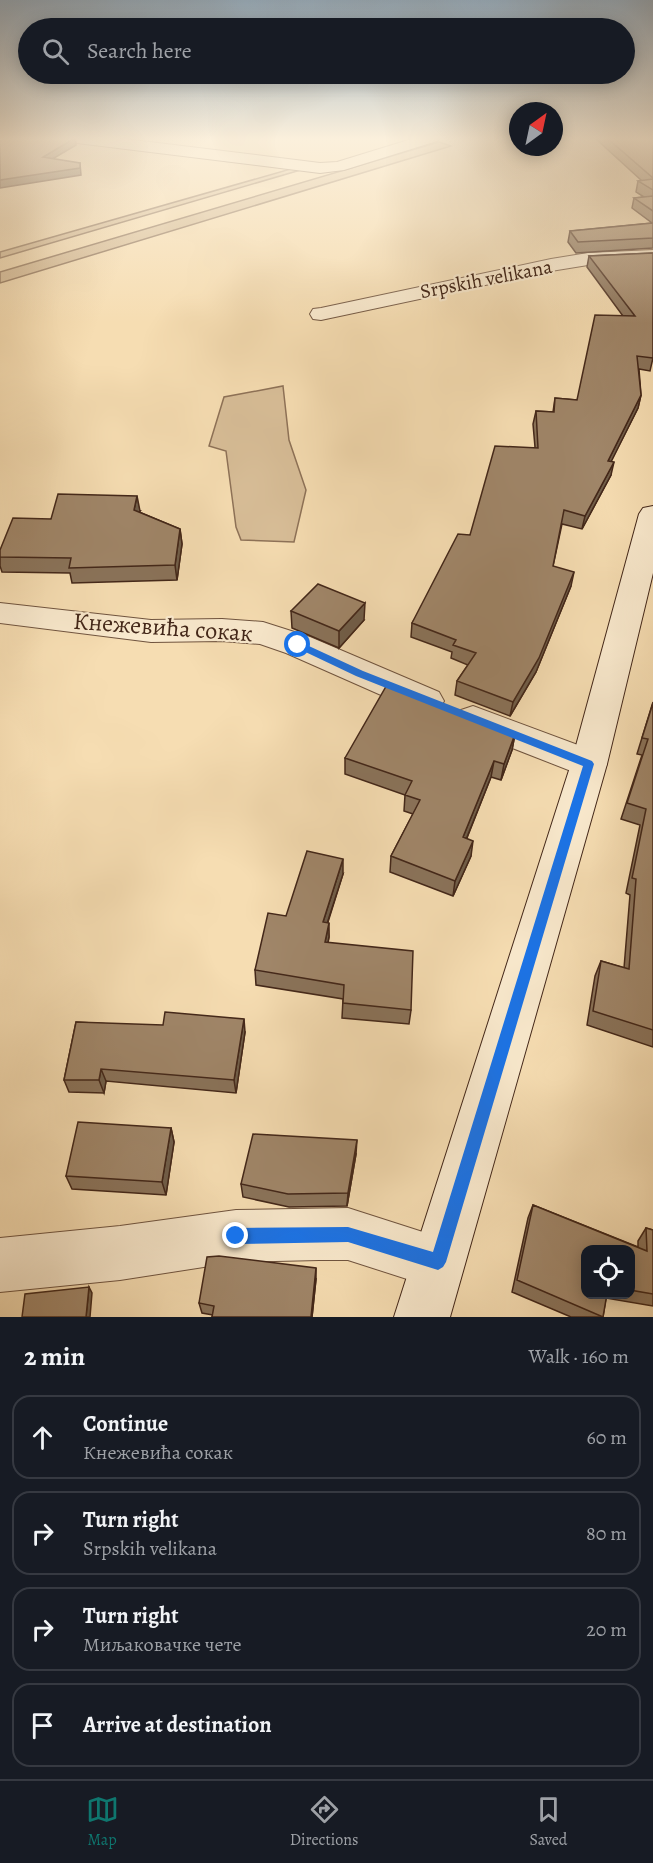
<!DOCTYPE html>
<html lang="en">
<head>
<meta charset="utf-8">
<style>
  :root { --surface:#171b24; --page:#20242c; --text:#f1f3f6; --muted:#9ea1a6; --line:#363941; --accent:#0f766e }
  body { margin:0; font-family:Alegreya,serif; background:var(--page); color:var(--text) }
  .controls { position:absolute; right:18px; bottom:18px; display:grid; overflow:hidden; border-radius:12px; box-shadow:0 3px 15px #0003 }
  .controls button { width:54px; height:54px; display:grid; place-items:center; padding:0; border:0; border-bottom:2px solid var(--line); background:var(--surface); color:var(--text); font:30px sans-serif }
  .compass { position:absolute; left:509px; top:102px; width:54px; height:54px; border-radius:50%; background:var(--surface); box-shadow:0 3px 15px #0003; rotate:33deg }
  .stop { position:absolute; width:18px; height:18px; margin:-14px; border:4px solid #1a73e8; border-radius:50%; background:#fff }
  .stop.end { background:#1a73e8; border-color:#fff; box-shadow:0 2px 6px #0008 }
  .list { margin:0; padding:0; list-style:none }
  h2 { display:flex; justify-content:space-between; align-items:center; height:78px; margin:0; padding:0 24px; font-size:26px }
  h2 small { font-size:20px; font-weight:400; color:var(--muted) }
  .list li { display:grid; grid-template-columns:39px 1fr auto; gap:18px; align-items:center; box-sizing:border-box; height:84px; margin:0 12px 12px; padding:0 12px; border:2px solid var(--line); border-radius:18px }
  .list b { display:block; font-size:22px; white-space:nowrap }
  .list p { margin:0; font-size:20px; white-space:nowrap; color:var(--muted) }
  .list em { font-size:20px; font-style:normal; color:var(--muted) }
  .icon { flex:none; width:33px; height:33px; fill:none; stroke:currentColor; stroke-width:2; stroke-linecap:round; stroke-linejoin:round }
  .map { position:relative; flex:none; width:653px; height:1317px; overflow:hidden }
  .search { position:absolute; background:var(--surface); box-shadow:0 3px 15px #0003; left:18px; right:18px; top:18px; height:66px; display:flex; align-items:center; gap:15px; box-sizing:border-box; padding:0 21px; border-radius:33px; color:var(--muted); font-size:22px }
  .sheet { height:462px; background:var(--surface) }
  nav { display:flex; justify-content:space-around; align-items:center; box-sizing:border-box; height:84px; border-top:2px solid var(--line); background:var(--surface); font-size:16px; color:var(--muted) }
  nav a { display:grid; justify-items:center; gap:3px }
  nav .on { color:var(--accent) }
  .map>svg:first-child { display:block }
  .green { fill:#d8be98; stroke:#8e7258; stroke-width:1.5 }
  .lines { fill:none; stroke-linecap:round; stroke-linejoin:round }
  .street-casing { stroke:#70543f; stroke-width:2 }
  .secondary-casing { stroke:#432719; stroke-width:2 }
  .street { fill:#f9e9cd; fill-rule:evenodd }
  .secondary { fill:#f9e9cd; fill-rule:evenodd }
  .wall { fill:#8a735a; stroke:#432719; stroke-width:1.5; fill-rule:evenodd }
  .shaded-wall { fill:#705e4a; stroke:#432719; stroke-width:1.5 }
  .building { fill:#a08669; stroke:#432719; stroke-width:1.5 }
  .route { fill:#1a73e8 }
  .labels { text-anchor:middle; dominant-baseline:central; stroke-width:4.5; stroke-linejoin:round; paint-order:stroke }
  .far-street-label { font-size:20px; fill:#432719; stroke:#f9e9cd }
  .street-label { font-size:24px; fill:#432719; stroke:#f9e9cd }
</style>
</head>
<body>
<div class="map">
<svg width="653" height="1317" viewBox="0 0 653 1317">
  <rect width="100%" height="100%" fill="#f6ddb2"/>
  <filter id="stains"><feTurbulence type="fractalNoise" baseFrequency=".00333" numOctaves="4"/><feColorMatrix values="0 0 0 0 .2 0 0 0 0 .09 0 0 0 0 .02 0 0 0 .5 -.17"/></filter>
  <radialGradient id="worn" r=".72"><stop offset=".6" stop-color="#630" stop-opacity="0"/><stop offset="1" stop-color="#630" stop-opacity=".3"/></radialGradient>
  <!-- green -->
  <path class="green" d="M439,142l12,4 -451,137v-11z
    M294,168l10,1 -304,89v-6z
    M283,386l6,54 17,50 -12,52 -53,-2 -5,-13 -10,-76 -17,-5 15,-49z"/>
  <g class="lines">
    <defs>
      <path id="street" d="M69,138h48l203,25 17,-1 78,-24h25l-3,3 -93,29 -24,3 -243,-30z
        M653,250v12l-65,3 -37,6 -230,49 -8,-1 -3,-5 3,-5 8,-1 230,-49 37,-6z
        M0,603l151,17 71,-1 41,3 47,15 129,55 5,9 -5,9 -12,3 -12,-3 -129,-57 -26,-9 -38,-3 -71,1 -151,-19z
        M473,706l129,48 5,10 -5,10 -13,4 -128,-50 -6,-9 6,-9z
        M348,1208l109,35 8,19 -8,19 -19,8 -90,-29h-29l-83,2 -116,18 -120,12v-54l120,-12 116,-16z"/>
      <path id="secondary" d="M653,506v67l-46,191 -157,553h-56l177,-553 68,-250 4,-6z"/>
    </defs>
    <!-- street casing -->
    <use href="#street" class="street-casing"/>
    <!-- secondary casing -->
    <use href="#secondary" class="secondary-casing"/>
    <!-- street -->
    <use href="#street" class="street"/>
    <!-- secondary -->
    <use href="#secondary" class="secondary"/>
  </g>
  <!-- wall -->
  <path class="wall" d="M595,138h58v110l-77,5 -8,-11 2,-11 82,-8 -20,-15 2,-10 10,-1 -8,-5 2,-11h4z
    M653,253v105l-3,13 -11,-2 2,26 -3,13 -27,53v14l-29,54 -20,-5 -9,42 18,20 -35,86 -26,44 -55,-21 2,-14 11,-16 -17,-7 1,-6 -41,-15 1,-14 58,-88 65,-88 -2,-23 3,-13 17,1 2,-14 22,2 46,-84 -36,-49 2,-11z
    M140,511l-1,1 41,17 2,15 -5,36 -105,3 -2,-10 -68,-1 -2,-6v-16l51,-31z
    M291,611l73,9 -25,28 -47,-20z
    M653,702v345l-66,-22 8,-49 6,-15 23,7 6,-73 -4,-2 14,-68 -19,-6 21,-64 -5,-1z
    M515,734l-3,16 -11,30 -10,-3 -24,61 4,18 -18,40 -63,-24 1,-16 22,-42 -9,-3 1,-16 -60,-21v-16z
    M343,874l-15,48 1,15 -1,6 83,67 -2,14 -67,-6 1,-19 -87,-14 -1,-15 31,-54z
    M76,1022l169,10 -9,61 -130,-12 -2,12 -35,-1 -5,-12z
    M171,1128l3,14 -8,53 -94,-6 -6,-13z
    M356,1154l-9,52 -58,1 -46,-10 -2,-13z
    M533,1205l105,42v-6l8,-13 7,2v76l-47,-8 -3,19h-32l-59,-25 16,-74zM630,1250v44h-45z
    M316,1279l-4,38h-100l1,-2 -11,-2 -3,-10z"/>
  <!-- shaded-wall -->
  <path class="shaded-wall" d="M75,138l1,7 -32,19 -1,-7z
    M80,163l1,12 -81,13v-8z
    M641,395l-3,13 -33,66 3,-13z
    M614,462l-3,13 -29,54 3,-13z
    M137,496l3,15 -4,14 -2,-15z
    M180,529l2,15 -5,36 -2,-15z
    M574,572l-3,14 -35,86 -26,44 3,-14z
    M365,603l-1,17 -25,28v-17z
    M515,734l-3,16 -11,30 3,-16z
    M494,761l-3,16 -30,75 2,-15z
    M473,841l-2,15 -18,40 2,-15z
    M343,859v15l-20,62v-14z
    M329,923v14l-4,20v-15z
    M244,1019l1,13 -9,61 -2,-13z
    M101,1069l5,12 -2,12 -5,-13z
    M171,1128l3,14 -8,53 -4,-13z
    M357,1140l-1,14 -9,52 1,-13z
    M316,1268v11l-4,38h-1z
    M89,1287l3,6 -2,24h-4z"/>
  <!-- building -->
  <path class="building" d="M0,138h75l-32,19 37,6v5l-80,12z
    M607,138h46v40z
    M653,179v11l-15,-9z
    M653,196v15l-19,-13z
    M653,223v15l-75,4 -8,-11z
    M653,253v105l-16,-2 4,39 -33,66 6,1 -29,54 -21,-6 -11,56 21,6 -35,86 -26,44 -56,-21 19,-28 -23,-8 3,-5 -44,-17 46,-89 12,1 25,-89 43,2 -2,-37 18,1 1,-14 22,2 18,-85 40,1 -46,-60z
    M58,494l79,2 -3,14 46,19 -5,36 -106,3 2,-10 -71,-1v-7l13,-32 38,1z
    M318,584l47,19 -26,28 -48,-20z
    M388,683l127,51 -11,30 -10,-3 -31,76 10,4 -18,40 -64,-25 29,-56 -15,-5 7,-14 -67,-23z
    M653,703v327l-60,-19 8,-50 28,8 7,-90 -4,-1 14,-69 -19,-6 21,-64 -6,-1z
    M307,851l36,8 -20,63 6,1 -4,19 88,9 -2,59 -68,-7 1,-18 -89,-15 13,-57 18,3z
    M165,1012l79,7 -10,61 -133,-11 -2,11h-35l12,-58 87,3z
    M78,1122l93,6 -9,54 -96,-6z
    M253,1134l104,6 -9,53 -60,1 -47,-10z
    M533,1205l114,46 -1,-23 7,2v64l-23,-4v-40h-45v44h22l-4,23 -86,-37z
    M219,1256l97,12 -5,49h-99l2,-11 -15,-3 8,-46z
    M89,1287l-3,30h-64l3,-23z"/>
  <!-- sky -->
  <linearGradient id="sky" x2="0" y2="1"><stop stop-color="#95acbe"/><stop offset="0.43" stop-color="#fbf0dc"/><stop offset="1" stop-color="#fbf0dc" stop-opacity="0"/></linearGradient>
  <rect width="653" height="323" fill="url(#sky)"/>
  <!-- route -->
  <path class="route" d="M298,641l65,30 229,90 2,3 -148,498 -3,5 -5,3 -90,-28 -112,2 -6,-3 -2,-5 2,-5 6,-3 112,-1 85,25 150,-486 -227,-90 -61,-29v-5z"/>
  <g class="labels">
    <!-- far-street labels -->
    <g class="far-street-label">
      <text transform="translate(486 279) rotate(-11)">Srpskih velikana</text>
    </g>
    <!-- street labels -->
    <g class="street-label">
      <text transform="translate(163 627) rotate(4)">Кнежевића сокак</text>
    </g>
  </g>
  <rect width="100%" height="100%" filter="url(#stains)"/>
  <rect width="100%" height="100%" fill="url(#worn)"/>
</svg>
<div class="controls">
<button><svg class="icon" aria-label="locate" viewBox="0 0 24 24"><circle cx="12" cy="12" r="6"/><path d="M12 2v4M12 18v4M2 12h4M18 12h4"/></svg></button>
</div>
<svg class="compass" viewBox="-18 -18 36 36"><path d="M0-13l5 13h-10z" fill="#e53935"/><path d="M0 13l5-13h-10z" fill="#9ea1a6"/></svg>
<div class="stop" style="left:298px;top:645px"></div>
<div class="stop end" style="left:236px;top:1236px"></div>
<div class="search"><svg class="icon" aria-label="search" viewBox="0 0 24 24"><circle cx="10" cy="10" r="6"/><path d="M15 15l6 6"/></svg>Search here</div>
</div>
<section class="sheet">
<h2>2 min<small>Walk · 160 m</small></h2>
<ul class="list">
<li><svg class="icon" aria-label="ahead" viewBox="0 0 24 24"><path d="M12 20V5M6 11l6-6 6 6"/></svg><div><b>Continue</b><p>Кнежевића сокак</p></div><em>60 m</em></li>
<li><svg class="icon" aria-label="right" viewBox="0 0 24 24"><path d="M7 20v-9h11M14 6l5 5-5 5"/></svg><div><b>Turn right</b><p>Srpskih velikana</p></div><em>80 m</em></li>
<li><svg class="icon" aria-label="right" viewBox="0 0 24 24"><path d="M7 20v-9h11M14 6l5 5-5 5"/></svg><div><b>Turn right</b><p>Миљаковачке чете</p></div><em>20 m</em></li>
<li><svg class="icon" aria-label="arrive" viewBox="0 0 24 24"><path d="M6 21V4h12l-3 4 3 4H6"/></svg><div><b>Arrive at destination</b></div></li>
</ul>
</section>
<nav>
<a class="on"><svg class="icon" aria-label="map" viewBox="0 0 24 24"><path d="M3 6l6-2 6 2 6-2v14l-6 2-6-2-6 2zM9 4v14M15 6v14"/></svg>Map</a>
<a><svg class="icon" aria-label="directions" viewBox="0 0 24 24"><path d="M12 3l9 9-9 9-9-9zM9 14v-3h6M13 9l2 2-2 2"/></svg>Directions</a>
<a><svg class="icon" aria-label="saved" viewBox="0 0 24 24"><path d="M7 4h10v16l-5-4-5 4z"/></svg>Saved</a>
</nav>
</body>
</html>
